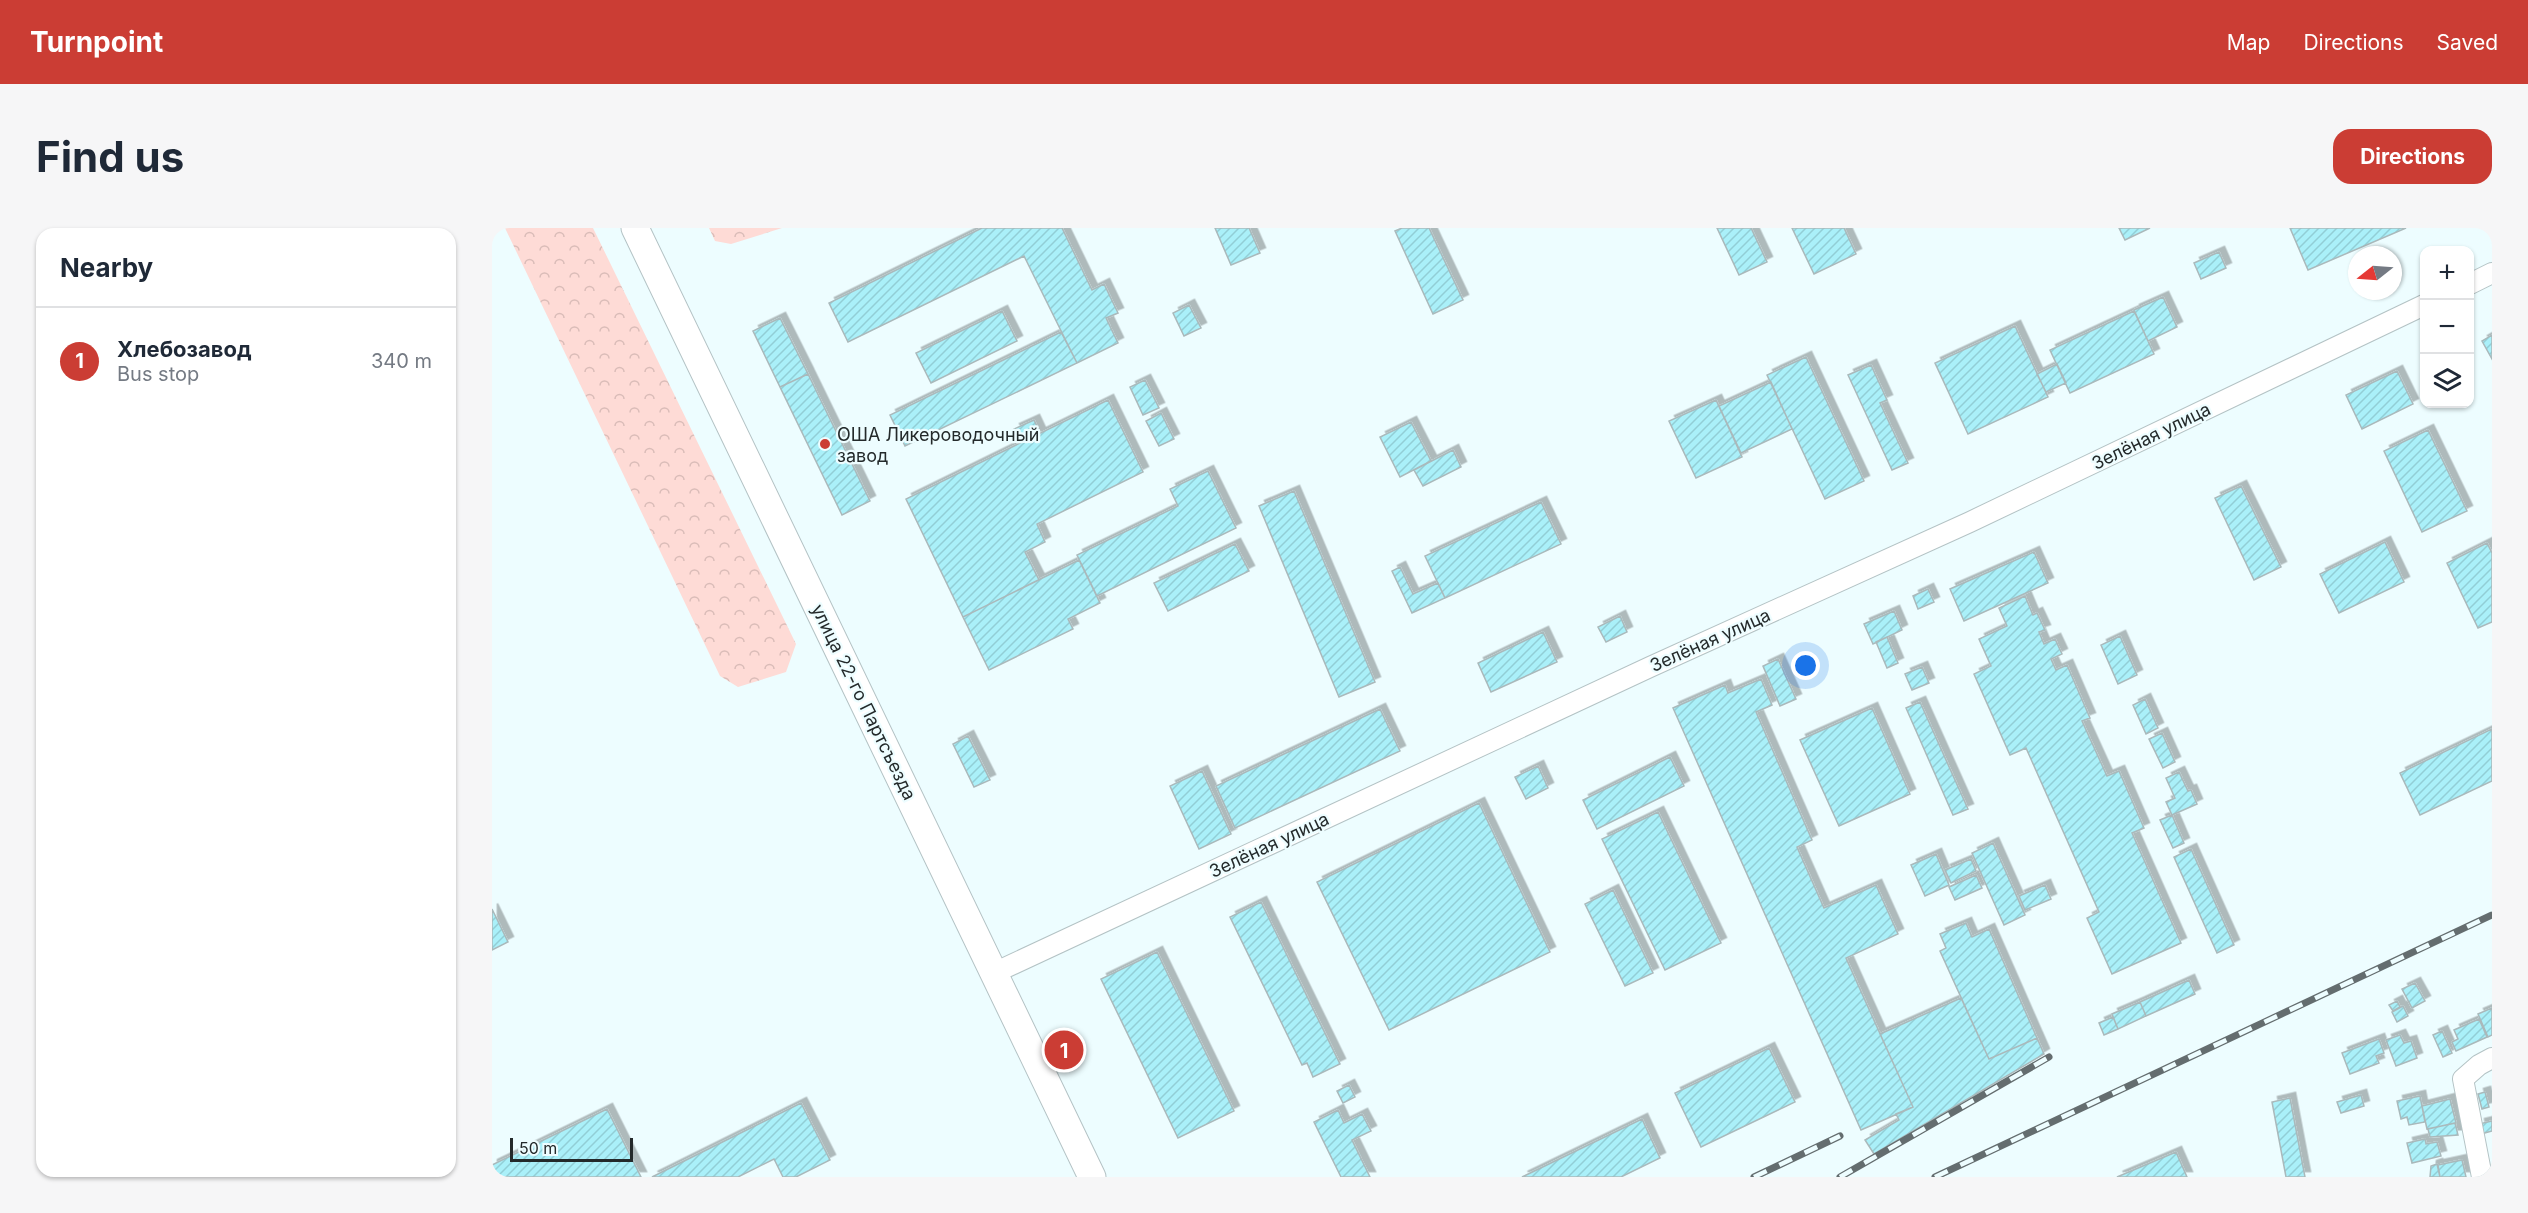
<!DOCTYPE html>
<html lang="en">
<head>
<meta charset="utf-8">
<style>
  :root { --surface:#fff; --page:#f6f6f7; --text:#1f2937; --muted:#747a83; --line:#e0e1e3; --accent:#cb3d34 }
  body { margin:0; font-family:Inter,sans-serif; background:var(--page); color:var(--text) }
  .controls { position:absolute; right:18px; top:18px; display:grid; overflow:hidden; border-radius:12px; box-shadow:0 2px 4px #0004 }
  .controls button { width:54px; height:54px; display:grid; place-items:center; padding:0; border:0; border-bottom:2px solid var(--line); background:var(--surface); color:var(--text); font:30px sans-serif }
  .compass { position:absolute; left:1856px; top:18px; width:54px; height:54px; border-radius:50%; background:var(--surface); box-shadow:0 2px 4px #0004; rotate:253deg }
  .scale { position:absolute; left:18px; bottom:15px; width:123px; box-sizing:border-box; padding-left:6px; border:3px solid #242a2b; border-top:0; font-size:16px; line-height:21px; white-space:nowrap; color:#242a2b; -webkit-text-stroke:4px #edfdff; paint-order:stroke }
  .you { position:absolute; left:1314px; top:438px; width:21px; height:21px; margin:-15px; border:4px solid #fff; border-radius:50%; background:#1a73e8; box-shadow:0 0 0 9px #1a73e833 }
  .badge { display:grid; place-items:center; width:39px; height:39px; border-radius:50%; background:var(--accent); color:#fff; font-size:20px; font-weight:700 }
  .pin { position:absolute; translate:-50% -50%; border:3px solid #fff; box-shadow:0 2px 6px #0006 }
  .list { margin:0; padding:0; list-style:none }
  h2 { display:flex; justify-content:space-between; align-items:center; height:78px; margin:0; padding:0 24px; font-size:26px }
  h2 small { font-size:20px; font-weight:400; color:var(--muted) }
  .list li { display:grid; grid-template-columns:39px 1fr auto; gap:18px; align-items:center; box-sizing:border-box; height:108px; padding:0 24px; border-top:2px solid var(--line) }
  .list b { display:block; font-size:22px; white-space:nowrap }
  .list p { margin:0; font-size:20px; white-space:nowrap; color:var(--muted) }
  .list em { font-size:20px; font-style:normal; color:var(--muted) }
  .icon { flex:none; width:33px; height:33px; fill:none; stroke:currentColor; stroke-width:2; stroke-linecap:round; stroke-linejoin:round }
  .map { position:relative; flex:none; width:2000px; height:949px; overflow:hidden; border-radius:18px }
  header { display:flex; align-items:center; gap:36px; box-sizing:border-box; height:84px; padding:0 30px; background:var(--accent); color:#fff }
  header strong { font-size:28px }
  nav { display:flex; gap:33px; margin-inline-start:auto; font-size:21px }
  .intro { display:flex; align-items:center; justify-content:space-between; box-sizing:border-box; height:144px; padding:0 36px }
  h1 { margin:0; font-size:42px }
  .button { padding:15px 27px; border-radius:18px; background:var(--accent); color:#fff; font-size:21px; font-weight:700 }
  main { display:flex; gap:36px; padding:0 36px }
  aside { flex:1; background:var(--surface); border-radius:18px; box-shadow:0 2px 4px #0004 }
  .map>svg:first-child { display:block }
  .forest { fill:url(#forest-crowns) }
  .building { fill:url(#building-hatch); stroke:#aab9bb; stroke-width:1.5; filter:url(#shadow) }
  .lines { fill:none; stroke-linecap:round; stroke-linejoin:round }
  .street-casing { stroke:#b4c3c5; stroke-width:22 }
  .secondary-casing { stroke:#b4c3c5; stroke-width:29 }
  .street { stroke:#fff; stroke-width:20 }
  .secondary { stroke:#fff; stroke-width:27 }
  .rail-casing { stroke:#646d6f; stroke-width:7 }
  .rail { stroke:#edfdff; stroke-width:4.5; stroke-dasharray:14; stroke-linecap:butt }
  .poi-dot { fill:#cb3d34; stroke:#edfdff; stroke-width:2 }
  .labels { text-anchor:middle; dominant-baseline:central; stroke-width:4.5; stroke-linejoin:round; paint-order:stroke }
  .poi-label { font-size:18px; fill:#242a2b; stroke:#edfdff; text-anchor:start }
  .street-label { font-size:18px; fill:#242a2b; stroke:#edfdff }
</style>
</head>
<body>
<header>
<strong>Turnpoint</strong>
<nav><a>Map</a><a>Directions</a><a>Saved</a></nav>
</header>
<div class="intro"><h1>Find us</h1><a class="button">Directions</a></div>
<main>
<aside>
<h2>Nearby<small></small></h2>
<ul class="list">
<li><span class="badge">1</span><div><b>Хлебозавод</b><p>Bus stop</p></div><em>340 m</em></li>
</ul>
</aside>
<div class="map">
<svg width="2000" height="949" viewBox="0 0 2000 949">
  <defs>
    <pattern id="forest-crowns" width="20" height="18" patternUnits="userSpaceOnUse" patternTransform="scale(1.5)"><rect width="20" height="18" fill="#fedbd6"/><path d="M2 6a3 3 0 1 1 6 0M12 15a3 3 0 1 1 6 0" fill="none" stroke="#dabcb8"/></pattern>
    <pattern id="building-hatch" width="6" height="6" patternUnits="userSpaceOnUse" patternTransform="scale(1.5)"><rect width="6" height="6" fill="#aaf0f9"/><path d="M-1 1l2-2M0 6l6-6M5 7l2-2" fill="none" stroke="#92ced6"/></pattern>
    <filter id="shadow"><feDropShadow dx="5.5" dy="-5.5" stdDeviation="0" flood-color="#0004"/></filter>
  </defs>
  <rect width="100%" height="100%" fill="#edfdff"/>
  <!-- forest -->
  <path class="forest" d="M13,0h88l203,416 -10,28 -48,15 -18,-11z
    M217,0h73l-51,16 -16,-3z"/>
  <!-- building -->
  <path class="building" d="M490,0h80l30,62 12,-6 14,29 -12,5 12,25 -41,20 -53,-107 -176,86 -19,-39z
    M723,0h34l11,25 -29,12z
    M910,0h27l34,72 -30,14 -38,-83z
    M1225,0h34l16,34 -28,13z
    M1300,0h52l12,26 -42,20z
    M1627,0h31l-25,12z
    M1798,0h116l-98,42z
    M1727,24l7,16 -25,11 -7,-16z
    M1671,69l14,30 -29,14 -14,-31z
    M697,77l12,23 -17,8 -11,-23z
    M510,83l15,30 -86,42 -15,-30z
    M1642,83l20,43 -84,39 -20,-43z
    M288,90l28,56 -28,13 -27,-56z
    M1523,98l33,71 -80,37 -33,-71z
    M569,104l16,31 -172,83 -15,-31z
    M2000,107v24l-10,-18z
    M1314,129l58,124 -39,18 -58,-124z
    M1565,136l9,19 -20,9 -9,-18z
    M1379,137l16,35 -7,3 28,60 -16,7 -44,-95z
    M1905,143l16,33 -51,25 -16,-34z
    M316,146l62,127 -28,14 -62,-128z
    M653,152l14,28 -16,7 -13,-28z
    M1279,154l21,47 -51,24 -22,-47z
    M616,172l35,72 -106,52 8,18 -20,10 14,28 -76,37 -57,-118z
    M1224,172l26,57 -46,21 -27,-57z
    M669,185l13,26 -15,7 -13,-25z
    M542,192l6,13 -19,9 -7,-13z
    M919,194l20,39 -31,16 -20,-40z
    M1936,202l39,81 -45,21 -38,-81z
    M961,222l8,17 -38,19 -9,-16z
    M716,243l28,57 -139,68 -20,-41 101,-49 -8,-17z
    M1749,258l40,81 -27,13 -39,-82z
    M802,263l81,191 -36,15 -80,-191z
    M1049,274l20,42 -116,54 -20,-42z
    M1893,314l19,40 -65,31 -19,-39z
    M1995,315l5,10v69l-14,6 -31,-65z
    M743,316l14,27 -81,40 -14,-28z
    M1542,324l14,31 -84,38 -14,-32z
    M587,332l21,43 -32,16 5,10 -84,41 -26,-53z
    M908,339l13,27 25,-11 7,15 -33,15 -20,-42z
    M1436,361l6,13 -16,7 -5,-13z
    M1533,368l8,19 4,-2 8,17 -6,2 5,12 11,-5 7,15 -11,5 5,11 11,-5 23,53 -8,3 25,55 12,-5 25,57 -12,5 49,110 -69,31 -25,-56 12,-6 -73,-164 -16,7 -36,-81 17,-8 -12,-27 28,-13 -8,-18z
    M1402,383l8,19 -29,14 -9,-20z
    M1128,388l7,16 -21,10 -8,-15z
    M1051,404l14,30 -66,30 -13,-29z
    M1628,408l17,39 -19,9 -17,-39z
    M1395,409l11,26 -11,5 -11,-26z
    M1286,431l18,40 -16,7 -17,-40z
    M1430,439l7,16 -17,7 -7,-16z
    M1269,451l11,26 -16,7 56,128 -15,7 27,61 52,-23 22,49 -52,24 67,149 -52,23 -188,-422 52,-23 3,8z
    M1653,471l13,29 -12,6 -13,-29z
    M1428,474l48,107 -15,6 -47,-107z
    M1380,480l38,86 -71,32 -39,-86z
    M888,481l20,42 -165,77 -19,-42z
    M2000,501v52l-72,34 -20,-42z
    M1670,505l13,29 -12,6 -14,-29z
    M476,508l22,44 -16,7 -21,-43z
    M1178,529l14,29 -87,43 -14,-29z
    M1046,538l10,22 -22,11 -11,-22z
    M710,543l29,63 -32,15 -29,-63z
    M1687,544l9,19 3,-1 6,14 -25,11 -6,-13 9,-4 -9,-20z
    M987,575l71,149 -161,78 -72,-148z
    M1166,584l63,131 -56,27 -63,-131z
    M1680,587l12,28 -11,5 -13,-28z
    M1501,615l32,72 -21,10 -32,-72z
    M1699,621l43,96 -17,8 -43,-96z
    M1444,626l13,31 -24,11 -14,-31z
    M1479,631l5,12 -25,12 -6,-13z
    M1484,647l6,13 -27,12 -6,-13z
    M1553,657l6,14 -26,11 -6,-14z
    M1121,662l40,83 -28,13 -40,-82z
    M769,674l79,162 -27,13 -6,-14 -5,2 -72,-148z
    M0,681l16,33 -16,8z
    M1474,695l6,14 17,-8 48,109 -48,21 -49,-108 6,-3 -6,-14z
    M665,724l77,159 -56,27 -77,-159z
    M1697,752l6,14 -49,22 -6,-14z
    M1923,755l10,18 -13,7 -10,-19z
    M1469,770l28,61 48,-21 7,16 -170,100 -9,-14 34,-20 -3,-6 17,-7 -33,-73z
    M1905,773l3,6 -7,4 -4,-6z
    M1648,774l6,14 -28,13 -6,-15z
    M1911,778l5,10 -11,6 -5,-10z
    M2000,780v27l-4,2 -10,-23z
    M1621,789l5,12 -14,6 -5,-12z
    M1987,791l8,18 -31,14 -4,-9 6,-3 -4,-9z
    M1950,803l10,22 -9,4 -10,-22z
    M1908,807l4,8 7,-2 6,17 -21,8 -10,-26z
    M1887,811l5,14 -8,3 3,7 -29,11 -8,-21z
    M1277,820l26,54 -94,45 -26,-54z
    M857,857l6,12 -12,6 -6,-12z
    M1993,864l4,15 -7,2 -4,-15z
    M1869,867l3,11 -23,7 -4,-11z
    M1928,868l5,26 -16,3 -2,-8 -6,2 -4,-18z
    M1798,870l15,79h-19l-14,-75z
    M1958,871l6,24 -29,6 -5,-23z
    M309,875l29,57 -34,17h-13l-9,-18 -36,18h-86z
    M115,881l34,68h-149v-12z
    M846,882l6,13 18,-9 9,17 -19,9 18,37h-29l-27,-55z
    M1150,891l18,39 -39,19h-99z
    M2000,893v10l-11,3 -2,-10z
    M1963,895l3,12 -28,2 -2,-8z
    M1933,911l1,5 11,-2 4,14 -29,7 -5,-20z
    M1684,924l11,25h-70z
    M1970,932l4,17h-26l-2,-12z
    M1945,936l3,13h-10l1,-11z"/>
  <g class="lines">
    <defs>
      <path id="street" d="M1978,56l22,-11
        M502,745l656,-306 320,-145 454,-217
        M1990,949l-19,-98 16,-14 13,-7"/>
      <path id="secondary" d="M143,0l457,949"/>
    </defs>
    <!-- street casing -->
    <use href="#street" class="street-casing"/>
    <!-- secondary casing -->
    <use href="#secondary" class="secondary-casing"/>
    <!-- street -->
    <use href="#street" class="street"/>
    <!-- secondary -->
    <use href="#secondary" class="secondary"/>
    <defs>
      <path id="rail" d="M1262,949l86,-41
        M1348,949l209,-120
        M1443,949l557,-262"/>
    </defs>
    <!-- rail casing -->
    <use href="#rail" class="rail-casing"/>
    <!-- rail -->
    <use href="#rail" class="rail"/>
  </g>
  <!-- markers -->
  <circle class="poi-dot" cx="333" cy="216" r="6"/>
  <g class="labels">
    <!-- poi labels -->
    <g class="poi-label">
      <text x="345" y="206">ОША Ликероводочный<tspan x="345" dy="21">завод</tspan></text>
    </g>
    <!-- street labels -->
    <g class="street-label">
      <text transform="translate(1659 208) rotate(-26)">Зелёная улица</text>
      <text transform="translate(1218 412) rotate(-24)">Зелёная улица</text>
      <text transform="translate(372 474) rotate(64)">улица 22-го Партсъезда</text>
      <text transform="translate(777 617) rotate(-25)">Зелёная улица</text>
    </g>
  </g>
</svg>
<div class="controls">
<button>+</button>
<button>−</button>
<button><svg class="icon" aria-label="layers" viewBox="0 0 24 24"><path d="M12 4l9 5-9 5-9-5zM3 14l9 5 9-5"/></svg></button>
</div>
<svg class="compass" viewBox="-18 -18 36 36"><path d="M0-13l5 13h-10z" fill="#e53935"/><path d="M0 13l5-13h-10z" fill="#747a83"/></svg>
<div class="scale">50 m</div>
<div class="you"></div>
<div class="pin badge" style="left:572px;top:822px">1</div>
</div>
</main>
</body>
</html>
